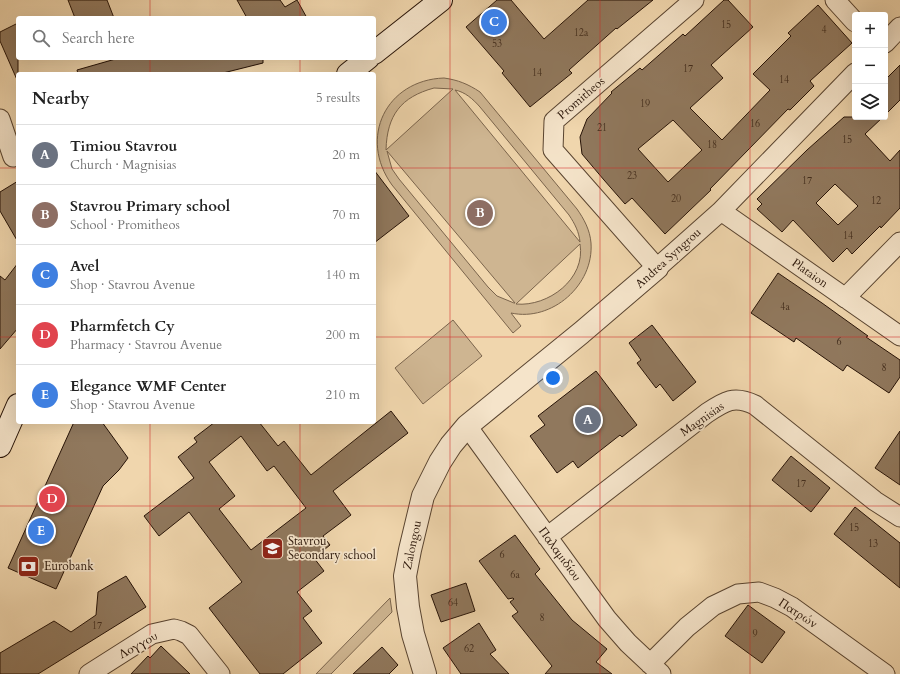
<!DOCTYPE html>
<html lang="en">
<head>
<meta charset="utf-8">
<style>
  :root { --surface:#fff; --page:#f2f2f2; --text:#222; --muted:#767676; --line:#e0e0e0; --accent:#8f2418 }
  body { margin:0; font-family:Cardo,serif; background:var(--page); color:var(--text) }
  .controls { position:absolute; right:12px; top:12px; display:grid; overflow:hidden; border-radius:4px; box-shadow:0 4px 16px #0002 }
  .controls button { width:36px; height:36px; display:grid; place-items:center; padding:0; border:0; border-bottom:1px solid var(--line); background:var(--surface); color:var(--text); font:20px sans-serif }
  .you { position:absolute; left:553px; top:378px; width:14px; height:14px; margin:-10px; border:3px solid #fff; border-radius:50%; background:#1a73e8; box-shadow:0 0 0 6px #1a73e833 }
  .badge { display:grid; place-items:center; width:26px; height:26px; border-radius:50%; background:var(--accent); color:#fff; font-size:13px; font-weight:700 }
  .pin { position:absolute; translate:-50% -50%; border:2px solid #fff; box-shadow:0 1px 4px #0006 }
  .list { margin:0; padding:0; list-style:none }
  h2 { display:flex; justify-content:space-between; align-items:center; height:52px; margin:0; padding:0 16px; font-size:17px }
  h2 small { font-size:13px; font-weight:400; color:var(--muted) }
  .list li { display:grid; grid-template-columns:26px 1fr auto; gap:12px; align-items:center; box-sizing:border-box; height:60px; padding:0 16px; border-top:1px solid var(--line) }
  .list b { display:block; font-size:15px; white-space:nowrap }
  .list p { margin:0; font-size:13px; white-space:nowrap; color:var(--muted) }
  .list em { font-size:13px; font-style:normal; color:var(--muted) }
  .icon { flex:none; width:22px; height:22px; fill:none; stroke:currentColor; stroke-width:2; stroke-linecap:round; stroke-linejoin:round }
  .map { position:relative; flex:none; width:900px; height:674px; overflow:hidden }
  .search { position:absolute; background:var(--surface); box-shadow:0 4px 16px #0002; left:16px; top:16px; width:360px; height:44px; display:flex; align-items:center; gap:10px; box-sizing:border-box; padding:0 14px; border-radius:4px; color:var(--muted); font-size:15px }
  .panel { position:absolute; background:var(--surface); box-shadow:0 4px 16px #0002; left:16px; top:72px; width:360px; height:352px; border-radius:4px }
  .map>svg:first-child { display:block }
  .green { fill:#ceb591; stroke:#7a644c; fill-rule:evenodd }
  .building { fill:#90785d; stroke:#271307; fill-rule:evenodd }
  .lines { fill:none; stroke-linecap:round; stroke-linejoin:round }
  .minor-casing { stroke:#594430; stroke-width:21 }
  .tertiary-casing { stroke:#594430; stroke-width:24 }
  .secondary-casing { stroke:#271307; stroke-width:24 }
  .minor { stroke:#f5e4ca; stroke-width:19 }
  .tertiary { stroke:#f5e4ca; stroke-width:22 }
  .secondary { stroke:#f5e4ca; stroke-width:22 }
  .grid { fill:none; stroke:#d62828; stroke-width:1; stroke-opacity:0.55 }
  .labels { text-anchor:middle; dominant-baseline:central; stroke-width:3.5; stroke-linejoin:round; paint-order:stroke }
  .number-label { font-size:10px; fill:#412c1c }
  .street-label { font-size:12px; fill:#271307; stroke:#f5e4ca }
  .poi-label { font-size:12px; fill:#271307; stroke:#f5e4ca; text-anchor:start }
</style>
</head>
<body>
<div class="map">
<svg width="900" height="674" viewBox="0 0 900 674">
  <rect width="100%" height="100%" fill="#f0d6ad"/>
  <filter id="stains"><feTurbulence type="fractalNoise" baseFrequency=".005" numOctaves="4"/><feColorMatrix values="0 0 0 0 .2 0 0 0 0 .09 0 0 0 0 .02 0 0 0 .5 -.17"/></filter>
  <radialGradient id="worn" r=".72"><stop offset=".6" stop-color="#630" stop-opacity="0"/><stop offset="1" stop-color="#630" stop-opacity=".3"/></radialGradient>
  <!-- green -->
  <path class="green" d="M444,78c14,2 24,6 36,14l97,117c7,10 13,21 14,34 3,42 -39,79 -80,70l10,13 -8,7 -121,-148c-34,-47 -6,-105 52,-107zM434,88l19,1 -67,61c1,-35 15,-53 48,-62zM455,90c10,2 18,9 25,17l89,108c6,9 10,17 11,27zM387,151l128,152h-1l-17,-7 -9,-9 -89,-108 -7,-10zM580,244c6,35 -32,63 -64,60z
    M453,320l29,36 -59,48 -28,-36z
    M390,598l2,14 -61,62h-15z"/>
  <!-- building -->
  <path class="building" d="M68,0h39l7,18h-39z
    M237,0h43l5,7 12,-7 10,18h-60z
    M497,0h14l33,39 44,-39h65l-36,29 -1,-1 -47,42 3,3 -42,34 -28,-34 2,-2 -38,-44z
    M724,0h4l25,27 -42,38 12,13 -33,30 32,32 48,-50 -17,-16 38,-38 -3,-3 30,-28 34,38 -42,38 4,5 -24,24 -2,-1 -78,80 1,1 -46,44 -33,-36 -7,6 -21,-24 -22,-26 -2,-17 7,-18 25,-26 -1,-1 29,-24 2,2 41,-36 2,2zM673,120l29,30 -34,32 -30,-33z
    M18,23v59l-18,-41v-9z
    M119,58h144v5l-44,11h-141l-1,-4z
    M900,65v35l-15,15v-35z
    M844,117h39l-18,17 25,27 10,-11v58l-19,20 -1,-2 -28,28 -5,-6 -14,14 -40,-42 -11,12 -25,-23 5,-5 -5,-5 50,-49zM835,184l23,22 -20,19 -22,-22z
    M374,170l35,46 -35,27z
    M18,181v61l-18,-31v-19z
    M18,263v65l-18,21v-73l5,4z
    M778,273l44,30 46,33 -2,1 34,23v17l-11,16 -42,-28 -4,6 -47,-33 -2,4 -43,-29z
    M652,325l44,57 -23,19 -13,-17 -4,4 -19,-25 4,-3 -12,-17z
    M596,371l41,54 -15,12 -2,-2 -42,33 -5,-7 -16,12 -27,-37 15,-11 -7,-9z
    M391,411l17,22 -75,58 18,24 -28,21 7,9 -16,13 10,13 -27,21 15,19 -9,7 19,25 -39,31h-23l-51,-66 33,-26 -53,-70 -30,24 -15,-20 50,-38 -16,-21 19,-15 -3,-4 21,-16h44l19,24 6,-5 27,34zM241,436l26,35 7,-5 32,42 -55,42 -32,-41 16,-13 -26,-34z
    M74,422h28l26,36 -9,12 -16,16 -47,103 -48,-21z
    M900,431v54l-25,-17z
    M791,456l39,32 -19,24 -39,-32z
    M855,507l45,36v45l-66,-54z
    M515,535l25,34 -5,5 37,46 35,29 -11,13 16,12h-67l7,-8 -40,-50 6,-4 -8,-10 4,-3 -1,-1 -5,1 -29,-38z
    M126,576l20,31 -108,67h-38v-21l54,-32 17,11 25,-17 2,-23z
    M466,583l9,28 -34,11 -10,-27z
    M748,605l37,27 -23,31 -37,-27z
    M479,623l17,27 -6,4 19,20h-48l-18,-26z
    M161,646l29,28h-59l17,-18 2,2z
    M382,647l16,18 -9,9h-36z"/>
  <g class="lines">
    <defs>
      <path id="minor" d="M694,0l-140,121 -1,29 104,118 64,-57 134,-138
        M835,0l20,22
        M885,43l15,-16
        M0,119l13,38
        M721,211l179,125
        M845,298l55,-56
        M467,426l140,193 21,24 33,31
        M547,537l160,-124c18,-12 27,-18 48,-8l120,96 25,16
        M650,664l37,-37 26,-21 25,-12 21,-2 16,6 17,9 93,67
        M89,674l63,-40 22,-5 7,2 8,4 31,39"/>
      <path id="tertiary" d="M425,674l-12,-40 -5,-27 -3,-31 5,-26 13,-54 17,-34 11,-17 16,-19 114,-93 76,-65"/>
      <path id="secondary" d="M374,53l67,-53
        M348,74l20,-16
        M0,446l18,-41"/>
    </defs>
    <!-- minor casing -->
    <use href="#minor" class="minor-casing"/>
    <!-- tertiary casing -->
    <use href="#tertiary" class="tertiary-casing"/>
    <!-- secondary casing -->
    <use href="#secondary" class="secondary-casing"/>
    <!-- minor -->
    <use href="#minor" class="minor"/>
    <!-- tertiary -->
    <use href="#tertiary" class="tertiary"/>
    <!-- secondary -->
    <use href="#secondary" class="secondary"/>
  </g>
  <!-- grid -->
  <path class="grid" d="M150,0v18M300,0v18M450,0v674M600,0v674M750,0v674M150,58v16M300,58v16M0,168h18M374,168h526M0,337h18M374,337h526M150,422v252M300,422v252M0,506h900"/>
  <!-- icons -->
  <defs>
    <symbol id="school-square" viewBox="-11 -11 22 22"><rect x="-9" y="-9" width="18" height="18" rx="4" fill="#8f2418" stroke="#f5e4ca"/><path d="M0-5L7-2L0 1L-7-2ZM-4 1L0 2.5L4 1V4Q0 6-4 4Z" fill="#fff"/></symbol>
    <symbol id="bank-square" viewBox="-11 -11 22 22"><rect x="-9" y="-9" width="18" height="18" rx="4" fill="#8f2418" stroke="#f5e4ca"/><path d="M-6-4H6V4H-6ZM0-2.3a2.3 2.3 0 1 0 0 4.6a2.3 2.3 0 1 0 0-4.6Z" fill="#fff"/></symbol>
  </defs>
  <g fill-rule="evenodd">
    <use href="#school-square" x="260" y="536" width="25" height="25"/>
    <use href="#bank-square" x="16" y="554" width="25" height="25"/>
  </g>
  <g class="labels">
    <!-- number labels -->
    <g class="number-label">
      <text x="726" y="25">15</text>
      <text x="824" y="30">4</text>
      <text x="581" y="33">12a</text>
      <text x="497" y="44">53</text>
      <text x="688" y="69">17</text>
      <text x="537" y="73">14</text>
      <text x="784" y="80">14</text>
      <text x="645" y="104">19</text>
      <text x="755" y="124">16</text>
      <text x="602" y="128">21</text>
      <text x="847" y="140">15</text>
      <text x="712" y="145">18</text>
      <text x="632" y="176">23</text>
      <text x="807" y="181">17</text>
      <text x="676" y="199">20</text>
      <text x="876" y="201">12</text>
      <text x="848" y="236">14</text>
      <text x="785" y="307">4a</text>
      <text x="839" y="342">6</text>
      <text x="884" y="368">8</text>
      <text x="801" y="484">17</text>
      <text x="854" y="528">15</text>
      <text x="873" y="544">13</text>
      <text x="502" y="555">6</text>
      <text x="515" y="575">6a</text>
      <text x="453" y="603">64</text>
      <text x="542" y="618">8</text>
      <text x="97" y="626">17</text>
      <text x="755" y="634">9</text>
      <text x="469" y="649">62</text>
    </g>
    <!-- street labels -->
    <g class="street-label">
      <text transform="translate(581 98) rotate(-41)">Promitheos</text>
      <text transform="translate(668 258) rotate(-42)">Andrea Syngrou</text>
      <text transform="translate(810 273) rotate(35)">Plataion</text>
      <text transform="translate(702 419) rotate(-35)">Magnisias</text>
      <text transform="translate(412 545) rotate(-78)">Zalongou</text>
      <text transform="translate(560 554) rotate(54)">Παλαμιδίου</text>
      <text transform="translate(798 613) rotate(33)">Πατρών</text>
      <text transform="translate(138 645) rotate(-29)">Λογγου</text>
    </g>
    <!-- poi labels -->
    <g class="poi-label">
      <text x="288" y="541">Stavrou<tspan x="288" dy="14">Secondary school</tspan></text>
      <text x="44" y="566">Eurobank</text>
    </g>
  </g>
  <rect width="100%" height="100%" filter="url(#stains)"/>
  <rect width="100%" height="100%" fill="url(#worn)"/>
</svg>
<div class="controls">
<button>+</button>
<button>−</button>
<button><svg class="icon" aria-label="layers" viewBox="0 0 24 24"><path d="M12 4l9 5-9 5-9-5zM3 14l9 5 9-5"/></svg></button>
</div>
<div class="you"></div>
<div class="pin badge" style="left:588px;top:420px;background:#6b7280">A</div>
<div class="pin badge" style="left:480px;top:213px;background:#8d6e63">B</div>
<div class="pin badge" style="left:494px;top:22px;background:#3f7fe0">C</div>
<div class="pin badge" style="left:52px;top:499px;background:#e0444e">D</div>
<div class="pin badge" style="left:41px;top:531px;background:#3f7fe0">E</div>
<div class="search"><svg class="icon" aria-label="search" viewBox="0 0 24 24"><circle cx="10" cy="10" r="6"/><path d="M15 15l6 6"/></svg>Search here</div>
<section class="panel">
<h2>Nearby<small>5 results</small></h2>
<ul class="list">
<li><span class="badge" style="background:#6b7280">A</span><div><b>Timiou Stavrou</b><p>Church · Magnisias</p></div><em>20 m</em></li>
<li><span class="badge" style="background:#8d6e63">B</span><div><b>Stavrou Primary school</b><p>School · Promitheos</p></div><em>70 m</em></li>
<li><span class="badge" style="background:#3f7fe0">C</span><div><b>Avel</b><p>Shop · Stavrou Avenue</p></div><em>140 m</em></li>
<li><span class="badge" style="background:#e0444e">D</span><div><b>Pharmfetch Cy</b><p>Pharmacy · Stavrou Avenue</p></div><em>200 m</em></li>
<li><span class="badge" style="background:#3f7fe0">E</span><div><b>Elegance WMF Center</b><p>Shop · Stavrou Avenue</p></div><em>210 m</em></li>
</ul>
</section>
</div>
</body>
</html>
